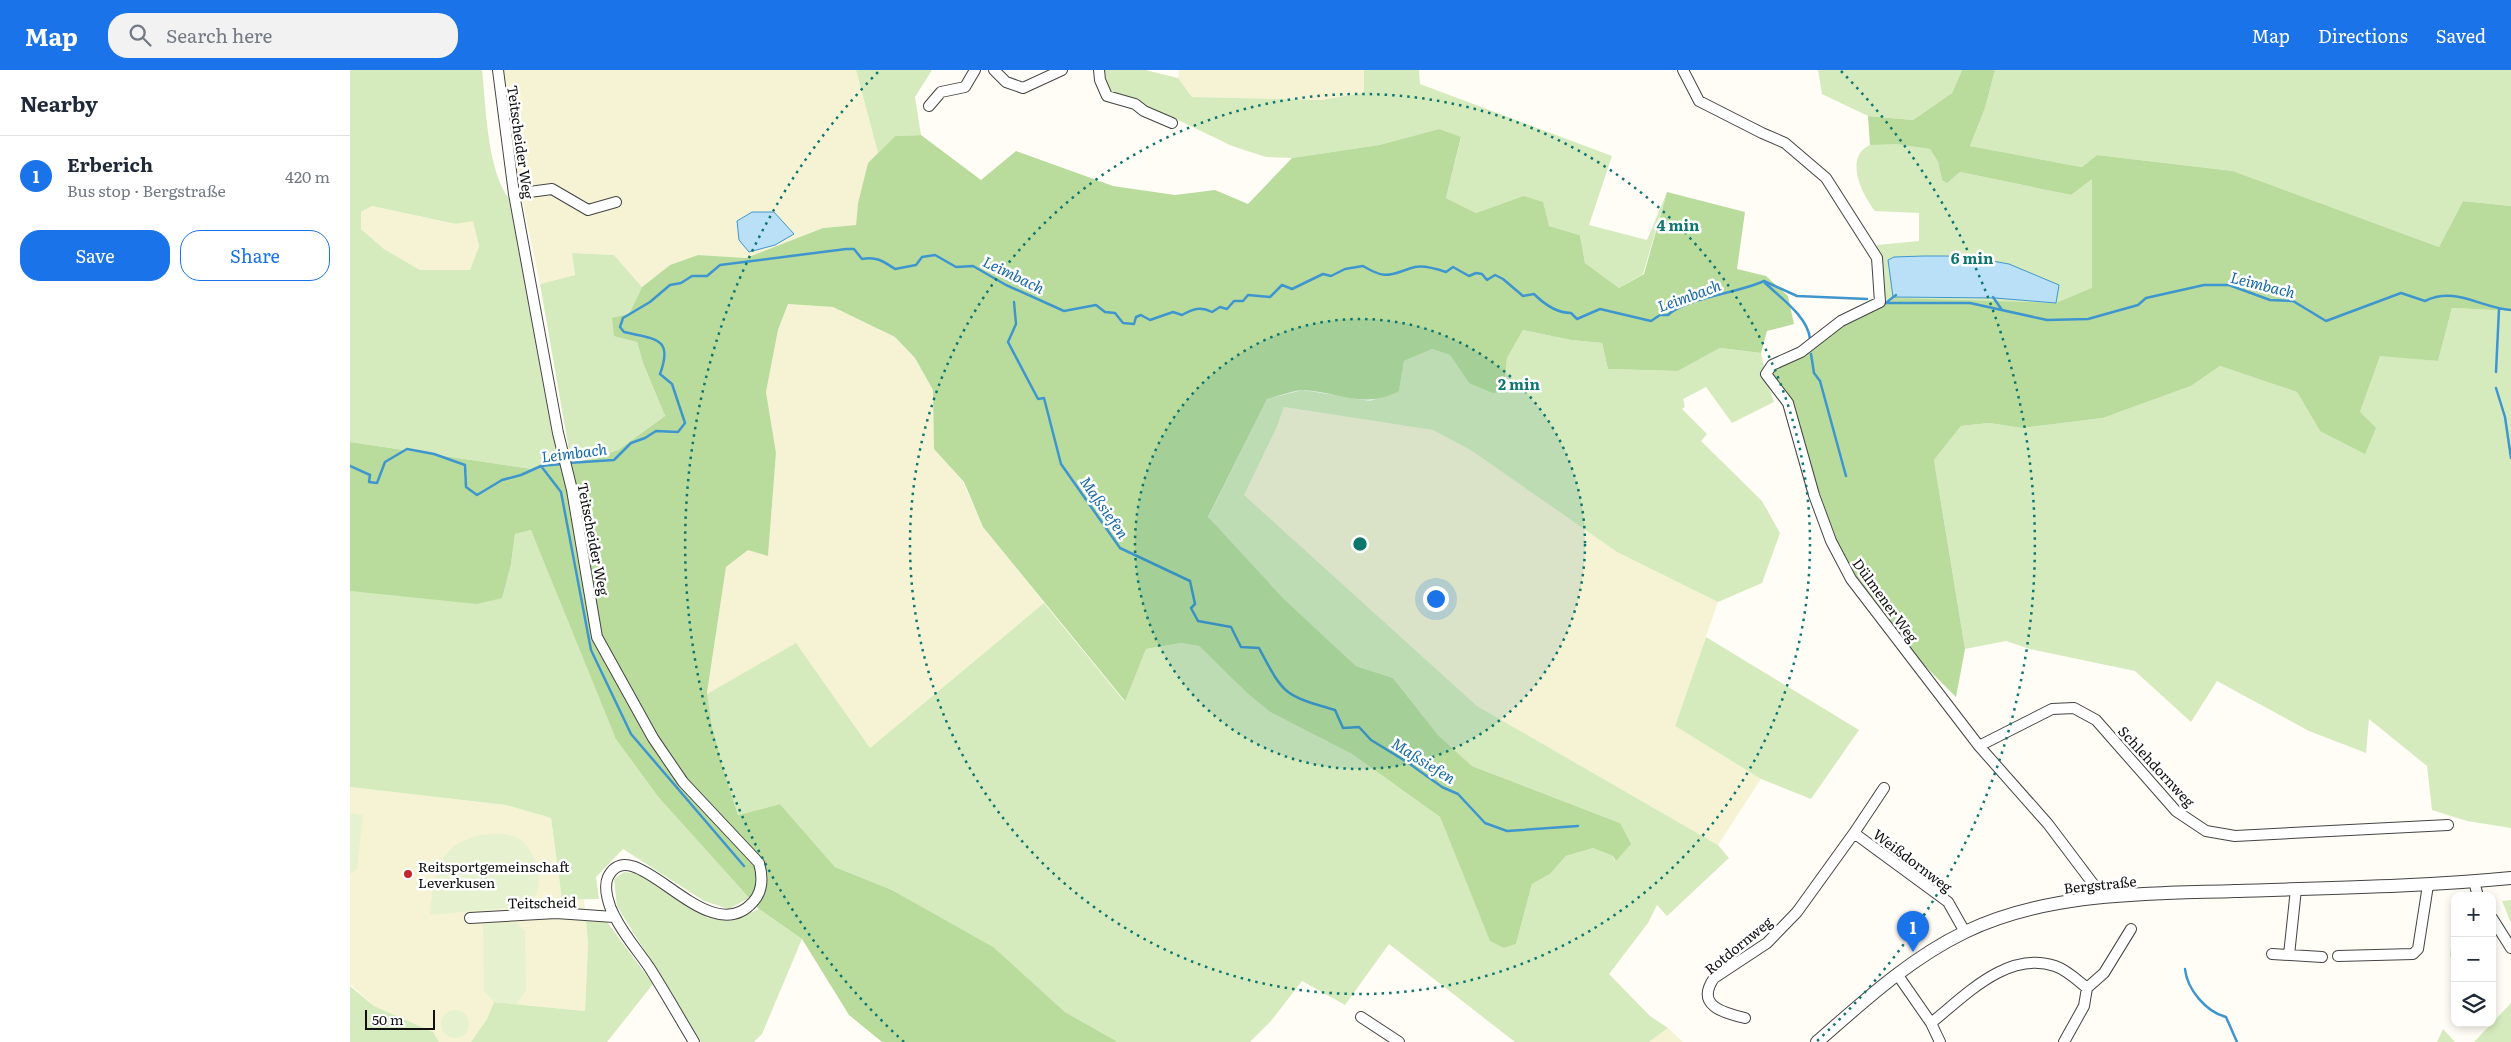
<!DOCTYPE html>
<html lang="en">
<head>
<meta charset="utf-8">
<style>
  :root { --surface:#fff; --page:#f2f2f3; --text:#1f2937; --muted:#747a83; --line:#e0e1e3; --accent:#1a73e8 }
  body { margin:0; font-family:Literata,serif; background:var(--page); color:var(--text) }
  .controls { position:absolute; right:15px; bottom:15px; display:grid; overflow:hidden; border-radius:10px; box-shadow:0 2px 8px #0003 }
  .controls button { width:45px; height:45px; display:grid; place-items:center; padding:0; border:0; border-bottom:1px solid var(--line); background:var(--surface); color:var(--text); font:25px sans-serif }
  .scale { position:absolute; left:15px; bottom:12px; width:70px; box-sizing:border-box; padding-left:5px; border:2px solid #111; border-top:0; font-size:14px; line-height:18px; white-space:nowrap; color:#111; -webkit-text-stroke:4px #fff; paint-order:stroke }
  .you { position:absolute; left:1085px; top:528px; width:18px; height:18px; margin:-12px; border:4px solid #fff; border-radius:50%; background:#1a73e8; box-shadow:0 0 0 8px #1a73e833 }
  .badge { display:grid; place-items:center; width:32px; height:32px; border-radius:50%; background:var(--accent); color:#fff; font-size:16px; font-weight:700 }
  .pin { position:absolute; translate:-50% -41px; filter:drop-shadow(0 1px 2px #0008) }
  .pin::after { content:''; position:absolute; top:26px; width:18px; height:15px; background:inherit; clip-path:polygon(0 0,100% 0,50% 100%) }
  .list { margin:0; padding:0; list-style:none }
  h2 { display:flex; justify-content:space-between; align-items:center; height:65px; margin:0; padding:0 20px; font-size:21px }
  h2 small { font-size:16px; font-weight:400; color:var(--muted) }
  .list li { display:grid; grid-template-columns:32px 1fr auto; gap:15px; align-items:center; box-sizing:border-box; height:80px; padding:0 20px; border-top:1px solid var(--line) }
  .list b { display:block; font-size:19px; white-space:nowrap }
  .list p { margin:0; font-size:16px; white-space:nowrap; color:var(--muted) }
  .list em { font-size:16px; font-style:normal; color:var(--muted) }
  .actions { display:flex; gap:10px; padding:15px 20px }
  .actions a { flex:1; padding:11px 0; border:1px solid var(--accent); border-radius:20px; text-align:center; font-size:18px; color:var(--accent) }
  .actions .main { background:var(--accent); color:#fff }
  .icon { flex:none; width:28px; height:28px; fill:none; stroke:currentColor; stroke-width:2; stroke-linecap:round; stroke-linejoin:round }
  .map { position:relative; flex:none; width:2161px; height:972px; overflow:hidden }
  header { display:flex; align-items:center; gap:30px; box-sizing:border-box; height:70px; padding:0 25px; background:var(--accent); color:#fff }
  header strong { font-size:24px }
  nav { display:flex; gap:28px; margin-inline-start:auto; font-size:18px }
  .search { width:350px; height:45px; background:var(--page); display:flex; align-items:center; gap:12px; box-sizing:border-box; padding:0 18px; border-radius:20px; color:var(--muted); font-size:19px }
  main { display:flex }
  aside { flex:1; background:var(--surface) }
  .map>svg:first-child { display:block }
  .farmland { fill:#f6f3d4 }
  .green { fill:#d5ebbd; fill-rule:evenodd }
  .forest { fill:#b9dc9c }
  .pitch { fill:#e6f2cf }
  .water { fill:#b9e0f7; stroke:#3f96cf }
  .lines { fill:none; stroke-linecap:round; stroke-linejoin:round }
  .stream { stroke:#3f96cf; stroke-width:2.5 }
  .minor-casing { stroke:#444; stroke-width:12 }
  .tertiary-casing { stroke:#444; stroke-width:14 }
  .minor { stroke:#fff; stroke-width:10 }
  .tertiary { stroke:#fff; stroke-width:12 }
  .ring { fill:none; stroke:#0f766e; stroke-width:2.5; stroke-dasharray:2.5 5 }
  .poi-dot { fill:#c4262e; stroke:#fff; stroke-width:2 }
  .labels { text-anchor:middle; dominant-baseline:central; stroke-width:5; stroke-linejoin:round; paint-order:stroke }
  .street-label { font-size:14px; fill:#111; stroke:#fff }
  .poi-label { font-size:14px; fill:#111; stroke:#fff; text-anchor:start }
  .water-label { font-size:15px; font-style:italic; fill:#1768a6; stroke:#fff }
  .centre { fill:#0f766e; stroke:#fff; stroke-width:2.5 }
  .ring-label { font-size:15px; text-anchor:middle; font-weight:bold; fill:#0f766e; stroke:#fff; stroke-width:5; stroke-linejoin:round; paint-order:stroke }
</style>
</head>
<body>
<header>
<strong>Map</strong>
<div class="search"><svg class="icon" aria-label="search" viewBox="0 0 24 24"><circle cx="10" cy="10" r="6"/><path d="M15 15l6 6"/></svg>Search here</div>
<nav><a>Map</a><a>Directions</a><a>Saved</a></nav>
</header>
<main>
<aside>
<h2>Nearby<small></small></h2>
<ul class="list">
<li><span class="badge">1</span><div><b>Erberich</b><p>Bus stop · Bergstraße</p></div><em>420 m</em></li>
</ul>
<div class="actions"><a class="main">Save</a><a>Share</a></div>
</aside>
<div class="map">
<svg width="2161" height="972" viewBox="0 0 2161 972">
  <rect width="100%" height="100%" fill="#fffdf5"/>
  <!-- farmland -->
  <path class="farmland" d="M153,0h353l22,83 -10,10 -10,40 -2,22 -33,3 -77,30 -48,-3 -28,10 -28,22 -28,-32 -42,-2 3,22 -35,9 -27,-128z
    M829,0h185v23l-43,7 -129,-3 -14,-19z
    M22,136l84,18 17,-4 6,26 -9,24h-50l-36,-21 -23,-20v-17z
    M438,234l45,3 62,30 20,21 18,32 2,59 28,33 20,45 61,76 -174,145 -74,-104 -89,50 19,-127 22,-17 20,5 8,-102 -10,-61 12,-62z
    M934,337l149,23 39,21 145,101 101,50 -43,124 86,53 -43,66 -241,-139 -233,-211 32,-66z
    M0,717l156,18 45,13 11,82h22l4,44 -3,67 -91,-9 -7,17 -16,23h-32l-6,-10 -59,-26 -24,-22z
    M1318,958l15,14h-34z"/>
  <!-- green -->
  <path class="green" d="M0,0h132c4,36 5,104 29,131l49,263 -28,5 -182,-27zM22,136l84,18 17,-3 6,25 -9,24h-50l-36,-21 -23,-20v-17z
    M506,0h76l-17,27 6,38 -26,1 -17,17z
    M753,0h42l33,8 14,19 129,3 43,-7v-23h55l1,14 192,72 -23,69 58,15 20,-48 -24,82 -24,14 -34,-25 -5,-28 -31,-9 -26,-30 -47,17 -30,-15 15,-60 -22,-9 -60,16 -87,13 -26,-1 -34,-11 -52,-25 -72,-29 -5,-12z
    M1468,0h144l-10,23 -39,27 -45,-4 -46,-22z
    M1645,0h516v136l-48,-5 -24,46 -206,-76 -136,-16 -15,12 -112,-21 15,-38z
    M1545,74l35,5 8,13 4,18 9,-1 9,-7 111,23 21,-17v91l44,34 -146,4 -105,-7 -8,-55 42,-4v-28l-44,-2c-12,-15 -31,-52 -7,-65 7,-4 20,-2 27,-2z
    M222,183l42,2 28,32 -13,27 14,49 22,53 -47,34 -47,12 -31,-178 35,-9z
    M2102,238l59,3v517l-44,-7 -35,-11 -5,-44 -58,-47 -3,34 -57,-22 -92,-50 -26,41 -56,-51 -105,-22 -24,-8 -41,8 -31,-189 27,-34 28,-3 33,5 81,-10 88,-32 29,-20 77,26 23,39 40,-19 20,-57 58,6z
    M1173,260l48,10 31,3 6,26 70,2 42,-23 41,5 6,28 7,21 -42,21 -26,-36 -23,12 2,8 -3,2 25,25 -6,7 61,60 18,32 -18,50 -44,19 -101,-50 -145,-101 -39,-21 -149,-23 -8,22 -32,66 233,211 241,139 11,13 -62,58 -10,-11 -9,18 -39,51 41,42 18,12 -19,14h-134l-126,-98 -44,61 -43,-24 -31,40 -21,21h-132l-53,-30 -73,-65 -100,-57 -57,-23 -55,-63 -42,11 -15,-47 -11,-42 -5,-32 89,-51 74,105 174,-145 80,98 22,-52 35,-6 18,3 48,47 23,19 82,42 88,63 50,123 14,8 12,-4 16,-60 18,-10 16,-18 27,-8 20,8 2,5 5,-38 -148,-57 -34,-31 -45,-57 -37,-12 -72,-67 -76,-81 59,-119 36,-9 67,11 29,-10 5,-30 28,-12 18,6 19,28 35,7 3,-32z
    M181,460l129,269 89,99 -20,11 -25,-8 -81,-52 -27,28 3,22 -37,1 -11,-82 -45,-13 -156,-18v-196l24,1 137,-28 4,-30z
    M1356,567l153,93 -48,69 -50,-20 -86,-53z
    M274,802l18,2 66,44 22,3 29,-12 43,30 -40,95 -8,8h-53l-84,-136 -3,-27z
    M2105,826v58l-5,3z
    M2161,830v23l-9,-22z
    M236,851l21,1 46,62 -46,58h-136l16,-23 7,-17 91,9 3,-67z
    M0,916l24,20 59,26 6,10h-89z
    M2161,933v39h-37z
    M2093,959l12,13h-18z"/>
  <!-- forest -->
  <path class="forest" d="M1612,0h33l-10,38 -15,38 112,21 15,-12 136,16 206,76 24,-46 48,5v105l-59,-3 -14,53 -58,-5 -20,56 16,16 -11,26 -45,-23 -23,-39 -77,-26 -29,20 -88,32 -81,10 -33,-5 -28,3 -27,34 31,189 -9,48 -31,-31 -74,-87 -61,-167 -22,-33 4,-14 124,-67 160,5 36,-15v-109l-21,16 -111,-23 -13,11 -5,-3 -4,-18 -8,-13 -35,-5 -25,1 -2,-29 45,4 39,-27z
    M1089,59l22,8 -15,61 30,15 47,-17 20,6 6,24 31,9 5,28 34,25 25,-14 23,-82 78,20 -8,57 29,7 22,20 6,28 -27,7 -6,22 -41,-5 -42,23 -70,-2 -6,-26 -31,-3 -48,-10 -16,28 -3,33 -11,2 -24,-10 -19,-28 -18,-6 -28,12 -5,30c-34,18 -59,2 -94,-1 -12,0 -26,6 -38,9l-59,118 76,82 72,67 37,12 45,57 34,31 148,57 11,21 -15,17 -3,-5 -20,-8 -27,8 -16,18 -18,10 -16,60 -12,4 -14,-7 -50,-124 -88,-63 -82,-42 -23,-19 -48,-47 -18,-3 -35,6 -21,52 -142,-174 -19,-45 -30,-33 -1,-59 -18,-32 -20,-21 -62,-30 -45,-3 -10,26 -12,62 10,61 -8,103 -20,-6 -22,17 -19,126 5,33 11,42 15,47 42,-11 55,63 57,23 101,57 72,65 53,30h-236l-33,-27 -47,-76 -43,-30 -99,-110 -44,-60 -85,-209 -16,4 -4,30 -9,34 -25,6 -127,-13v-149l182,27 49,-8 37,-11 47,-34 -22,-53 -6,-21 -23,-6 -2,-18 17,-4 13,-27 28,-22 28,-10 48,3 77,-30 33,-3 2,-22 10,-40 27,-27 26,-1 60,45 35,-29 97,35 62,9 40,-5 33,14 44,-46 87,-13z"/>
  <!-- pitch -->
  <path class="pitch" d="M0,743l13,2 -6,54 -5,4h-2z
    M139,764c10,0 21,-1 30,5 20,13 30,54 6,67l-95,9c4,-43 9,-76 59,-81z
    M166,852l9,9 1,59 -9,14 -23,-2 -10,-11 -1,-67z
    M91 954a14 14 0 1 1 28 0a14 14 0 1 1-28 0Z"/>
  <!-- water -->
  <path class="water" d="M402,142h22l20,22 -19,11 -26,7 -10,-12 -2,-19z
    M1573,186h41l45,8 50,21 -3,18 -61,-5 -102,-1 -5,-37 6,-3z"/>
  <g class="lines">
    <!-- stream -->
    <path class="stream" d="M1415,213c16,15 43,34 45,56
      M1643,227l9,13
      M664,232l2,22 -8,18 30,57 6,-1 17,66 59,84 70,33 5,23 -4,4 7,13 33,6 10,20 18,1c25,47 24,47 76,62l8,18 16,-1 12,13 36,22 35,25 16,7 27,29 22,8 71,-5
      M1537,232l9,-7
      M1535,233h85l77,17 41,-1 50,-14 8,-7 58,-13h25l41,15 23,1 33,20 75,-28 24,8c31,-15 55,7 86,9
      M1461,284l3,19 6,8 26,95
      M2146,302l3,-63
      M2146,318l9,29 6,41
      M218,393l46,-3 17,-17 14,-5 11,-7 22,1 7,-9 -13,-39 -12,-10c14,-37 -6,-35 -36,-42l-4,-5 3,-9 27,-16 20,-17 11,-2 11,-7h15l13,-11 126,-16h8l8,10c14,-3 21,2 33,10l21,-4 6,-8 13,-2 21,12 17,-1 33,19 58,26 32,-6 9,7 10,1 8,10 11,1 2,-7 5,-2 9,5 23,-8 9,3c11,-6 18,-9 30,-3l8,-5 7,2 7,-8h9l5,-6 22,2 12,-12 10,4 31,-15 8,2 14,-7 18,-3c25,15 27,8 52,1 9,-2 22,2 31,5l7,-5 16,9 7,-3 6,1 5,6 8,-5 8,4 20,17 11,-2c10,10 22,19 37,19l6,6 23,-10 51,12 9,-6h8c17,-17 71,-22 96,-34l33,15 70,3
      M0,396l20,9 -1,7 8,1 8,-21 22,-13 27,5 31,11 1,22 11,8 25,-15 19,-5 20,-9 21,-2
      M191,396l20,26 30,158 40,84 113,132
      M1835,899c2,20 21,43 41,48l11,25"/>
    <defs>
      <path id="minor" d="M148,0l16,124 44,239 14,57 25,147 56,101 30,44 76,81c4,14 4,28 -6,39 -46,52 -119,-75 -145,-25 -5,11 1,30 7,40 9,18 23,34 34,50 16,25 30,50 45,75
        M644,0l12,12 17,6 39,-18
        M749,0l1,10 7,16 28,8 9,7 28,12
        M1333,0l16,31 63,32 23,10 41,35 51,80 3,44 -39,19 -40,31 -29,13 -6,9 22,29 26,92 17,46 20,38 128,167 69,78 46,61 6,13
        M579,36l12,-14 24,-5 10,-17
        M164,124l38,-5 36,21 28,-8
        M1629,676l73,-37 22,-1 22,12 80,91 30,20 29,5 213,-11
        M1534,718l-30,45 94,69 17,30
        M2124,812l4,14
        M120,848l86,-5 58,4
        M2142,848l19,30
        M1922,884l50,3
        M1939,885l7,-66
        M1988,886l75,-2 5,-5 10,-64
        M1547,904l34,49 9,19
        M1011,947l38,25
        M1395,948c-21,-5 -50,-12 -31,-40l53,-35 30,-31 57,-79
        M1581,953c34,-27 76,-73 124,-57 12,4 22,14 32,22
        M1714,972l20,-36 3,-18 17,-15 27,-44"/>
      <path id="tertiary" d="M1467,972c46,-40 92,-83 148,-110 83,-40 180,-38 270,-41 92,-3 184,-4 276,-13"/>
    </defs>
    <!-- minor casing -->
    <use href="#minor" class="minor-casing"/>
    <!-- tertiary casing -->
    <use href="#tertiary" class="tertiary-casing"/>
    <!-- minor -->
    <use href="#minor" class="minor"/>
    <!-- tertiary -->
    <use href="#tertiary" class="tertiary"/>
  </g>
  <!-- distance rings -->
  <circle cx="1010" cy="474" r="225" fill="#0f766e" fill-opacity=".12"/>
  <g class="ring">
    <circle cx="1010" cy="474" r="225"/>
    <circle cx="1010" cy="474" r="450"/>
    <path d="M554 972A675 675 0 0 1 529 1M1491 1A675 675 0 0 1 1466 972"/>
  </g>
  <!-- markers -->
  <circle class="poi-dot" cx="58" cy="804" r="5"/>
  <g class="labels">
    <!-- street labels -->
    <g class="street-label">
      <text transform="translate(171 72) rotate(82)">Teitscheider Weg</text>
      <text transform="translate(244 469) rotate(79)">Teitscheider Weg</text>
      <text transform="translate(1536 530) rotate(54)">Dülmener Weg</text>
      <text transform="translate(1807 696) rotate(47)">Schlehdornweg</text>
      <text transform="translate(1563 790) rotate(37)">Weißdornweg</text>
      <text transform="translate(1750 814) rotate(-6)">Bergstraße</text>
      <text transform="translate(192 832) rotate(-1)">Teitscheid</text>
      <text transform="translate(1388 875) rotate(-39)">Rotdornweg</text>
    </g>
    <!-- poi labels -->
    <g class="poi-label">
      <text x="68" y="796">Reitsportgemeinschaft<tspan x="68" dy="16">Leverkusen</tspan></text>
    </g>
    <!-- water labels -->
    <g class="water-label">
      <text transform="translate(664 204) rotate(26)">Leimbach</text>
      <text transform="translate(1913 214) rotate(14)">Leimbach</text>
      <text transform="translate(1339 225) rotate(-20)">Leimbach</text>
      <text transform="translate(224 382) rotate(-7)">Leimbach</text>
      <text transform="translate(755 437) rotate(55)">Maßsiefen</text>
      <text transform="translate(1074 690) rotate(32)">Maßsiefen</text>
    </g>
  </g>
  <circle cx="1010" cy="474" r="8" class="centre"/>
  <g class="ring-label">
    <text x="1328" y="161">4 min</text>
    <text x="1622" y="194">6 min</text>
    <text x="1169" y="320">2 min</text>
  </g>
</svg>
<div class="controls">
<button>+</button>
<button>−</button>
<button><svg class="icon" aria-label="layers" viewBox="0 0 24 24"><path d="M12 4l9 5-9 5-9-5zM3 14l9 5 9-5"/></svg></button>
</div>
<div class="scale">50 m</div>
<div class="you"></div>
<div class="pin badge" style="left:1563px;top:882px">1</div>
</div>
</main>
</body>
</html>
